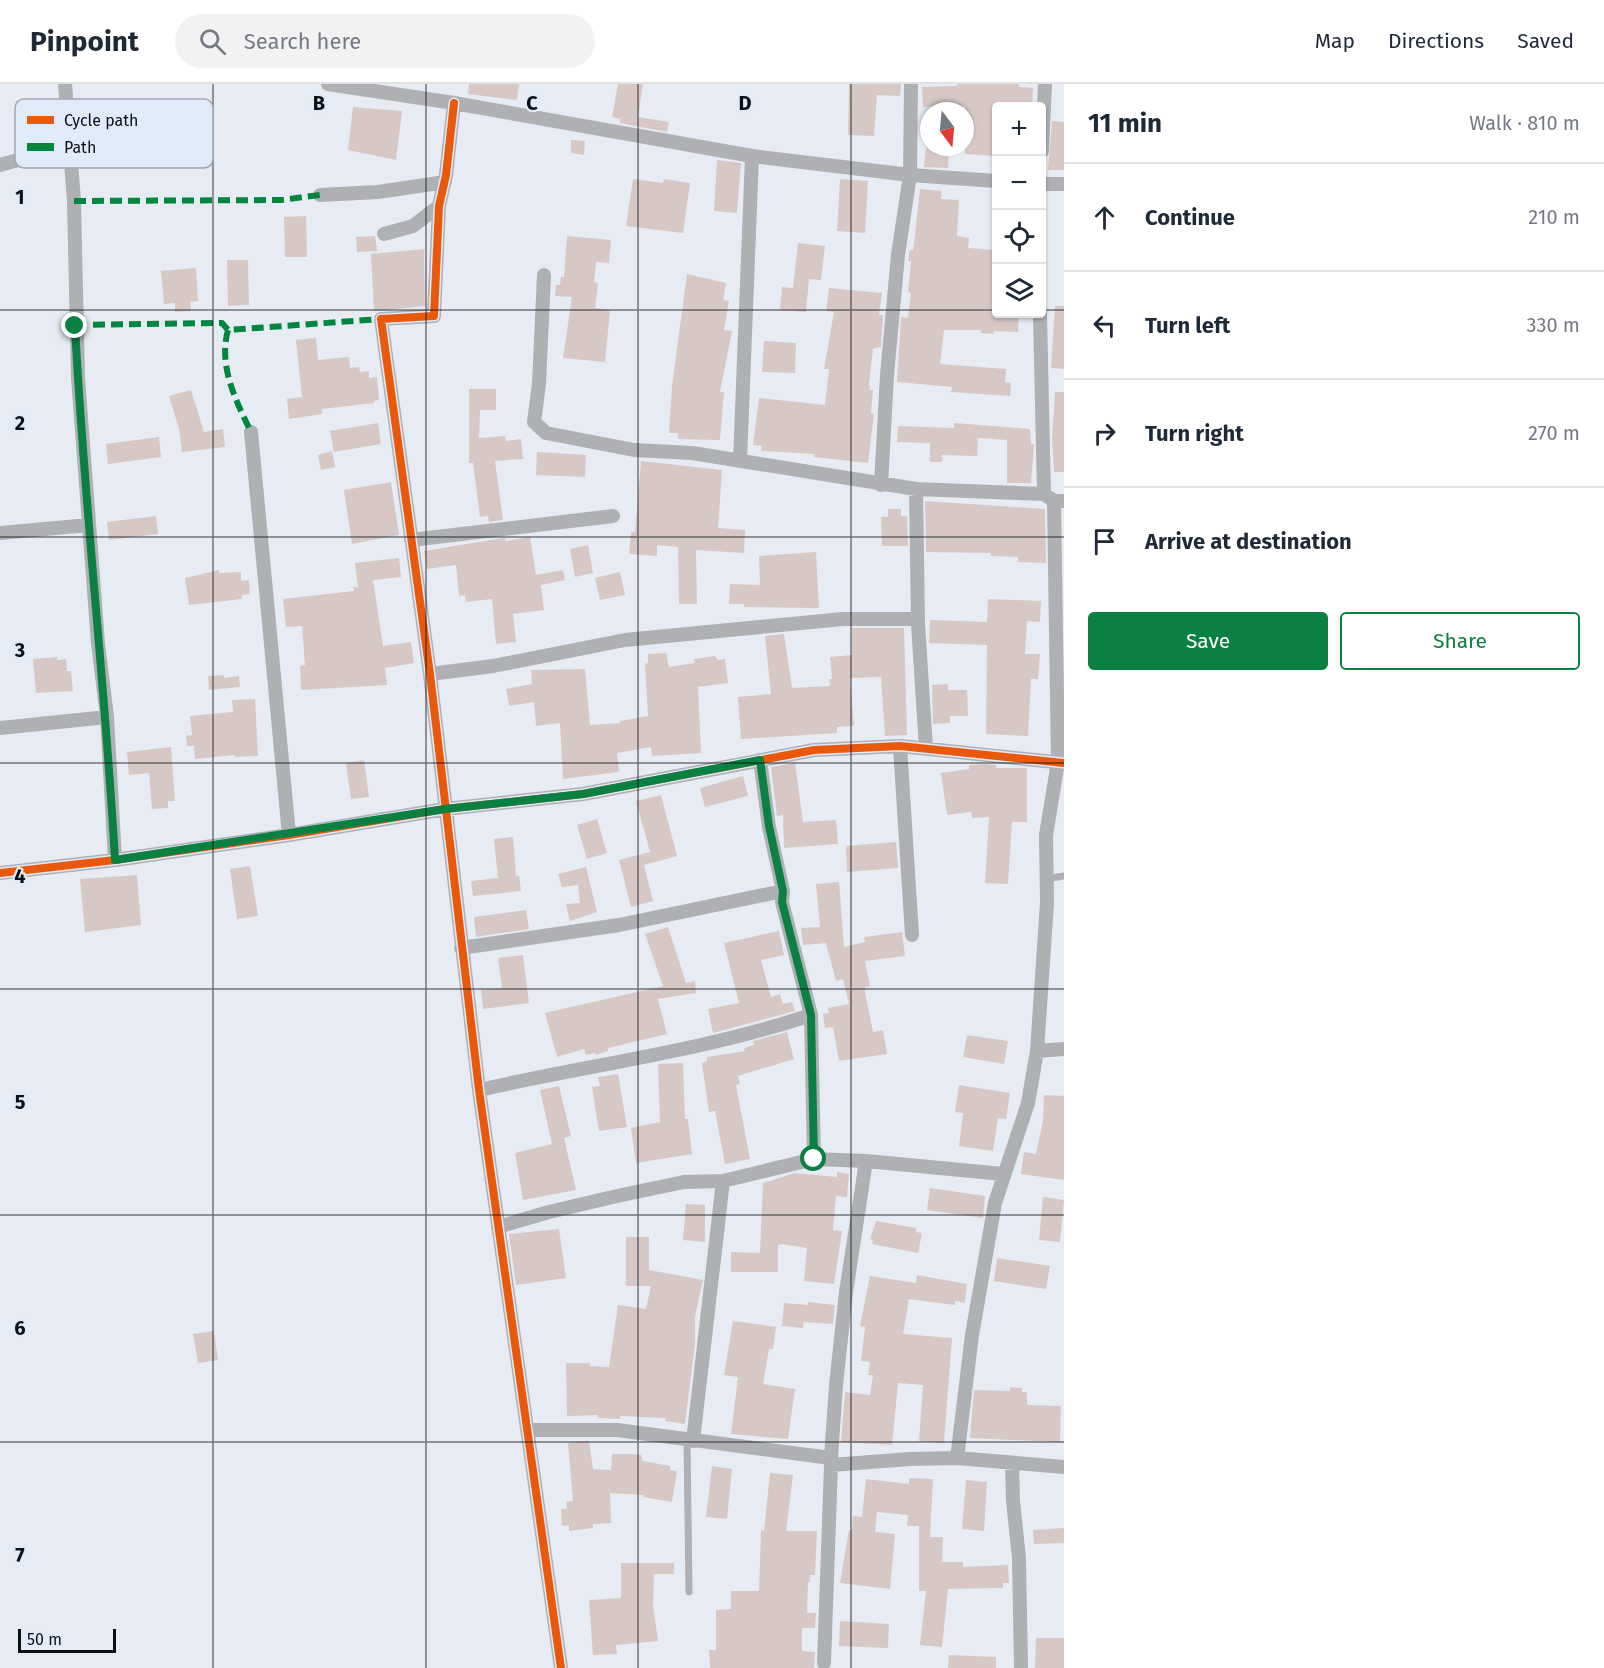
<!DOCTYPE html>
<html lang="en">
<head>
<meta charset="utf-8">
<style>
  :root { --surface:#fff; --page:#f2f2f3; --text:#1f2937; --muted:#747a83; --line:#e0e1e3; --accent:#0b8043 }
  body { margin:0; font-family:"Fira Sans",sans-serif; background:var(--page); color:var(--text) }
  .controls { position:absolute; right:18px; top:18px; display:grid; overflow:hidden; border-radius:6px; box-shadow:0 2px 4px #0004 }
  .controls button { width:54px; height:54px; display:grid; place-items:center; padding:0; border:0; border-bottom:2px solid var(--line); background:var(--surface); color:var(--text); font:30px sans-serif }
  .compass { position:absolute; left:920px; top:18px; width:54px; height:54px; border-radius:50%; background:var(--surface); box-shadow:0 2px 4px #0004; rotate:164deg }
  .scale { position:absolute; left:18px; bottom:15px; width:98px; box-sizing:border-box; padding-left:6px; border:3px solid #0c0f14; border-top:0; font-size:16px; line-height:21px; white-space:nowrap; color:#0c0f14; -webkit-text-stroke:4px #e1eaf9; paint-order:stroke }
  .stop { position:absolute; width:18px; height:18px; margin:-14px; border:4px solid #0b8043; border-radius:50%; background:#fff }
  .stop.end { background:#0b8043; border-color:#fff; box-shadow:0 2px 6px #0008 }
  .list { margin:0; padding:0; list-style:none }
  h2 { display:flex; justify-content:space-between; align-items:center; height:78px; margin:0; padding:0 24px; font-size:26px }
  h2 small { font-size:20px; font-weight:400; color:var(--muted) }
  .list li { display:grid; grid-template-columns:39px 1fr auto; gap:18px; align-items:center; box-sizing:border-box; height:108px; padding:0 24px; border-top:2px solid var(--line) }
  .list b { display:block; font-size:22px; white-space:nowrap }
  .list em { font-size:20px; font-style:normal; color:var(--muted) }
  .actions { display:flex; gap:12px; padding:18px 24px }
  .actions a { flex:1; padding:14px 0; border:2px solid var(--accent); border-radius:6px; text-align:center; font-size:21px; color:var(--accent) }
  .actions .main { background:var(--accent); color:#fff }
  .icon { flex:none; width:33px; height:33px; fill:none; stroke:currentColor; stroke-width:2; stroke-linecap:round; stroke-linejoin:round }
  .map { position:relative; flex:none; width:1064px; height:1584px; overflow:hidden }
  header { display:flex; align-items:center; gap:36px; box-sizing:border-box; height:84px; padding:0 30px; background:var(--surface); border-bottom:2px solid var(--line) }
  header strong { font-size:28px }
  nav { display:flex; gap:33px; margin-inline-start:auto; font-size:21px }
  .search { width:420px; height:54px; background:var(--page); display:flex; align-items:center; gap:15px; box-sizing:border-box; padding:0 21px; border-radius:33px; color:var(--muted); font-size:22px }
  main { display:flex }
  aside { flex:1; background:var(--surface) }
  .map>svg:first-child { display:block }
  .building { fill:#d7c8c6 }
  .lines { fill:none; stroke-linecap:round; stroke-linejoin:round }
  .lane { stroke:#aeb0b3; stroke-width:7 }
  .street { stroke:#aeb0b3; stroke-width:14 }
  .quiet { stroke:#00873e; stroke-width:6; stroke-dasharray:12 6; stroke-linecap:butt }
  .cycleway-casing { stroke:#e1eaf9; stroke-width:11 }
  .cycleway { stroke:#e8590c; stroke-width:8 }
  .route { stroke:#0b8043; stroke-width:8 }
  .grid { fill:none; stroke:#0c0f14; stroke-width:1.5; stroke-opacity:0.55 }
  .key { fill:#e1eaf9; stroke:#a1a8b4; stroke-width:1.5 }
  .key-label { font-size:16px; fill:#0c0f14 }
  .grid-label { font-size:20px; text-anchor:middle; font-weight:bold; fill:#0c0f14; stroke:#e1eaf9; stroke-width:4.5; stroke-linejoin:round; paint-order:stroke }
</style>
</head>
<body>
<header>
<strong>Pinpoint</strong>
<div class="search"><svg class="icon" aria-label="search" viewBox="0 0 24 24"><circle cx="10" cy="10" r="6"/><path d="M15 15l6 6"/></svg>Search here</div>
<nav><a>Map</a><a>Directions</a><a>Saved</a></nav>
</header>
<main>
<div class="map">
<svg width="1064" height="1584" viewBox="0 0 1064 1584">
  <rect width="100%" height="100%" fill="#e7ebf3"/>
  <!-- building -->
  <path class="building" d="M469,0h50l-2,16 -49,-6z
    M618,0h25l-5,33 31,5 -2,10 -47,-9v-4l-8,-2z
    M849,0h52l-1,12 -23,-1 -3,41 -26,-1z
    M957,0h62v3l14,1 -1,18h-36v50l-31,-2v-48l-42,1 -1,-20 35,-1z
    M353,23l49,4 -6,49 -48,-10z
    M1052,37l12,1v48h-16z
    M571,56l14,1 -1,14 -13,-2z
    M926,63h23l-1,21 -24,-1z
    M717,76l24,3 -4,50 -23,-2z
    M633,95l30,4 1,-4 26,4 -7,50 -57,-7z
    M840,95l28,2 -3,52 -28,-2z
    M920,105l22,2 -1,8 18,1 -2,36 12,2 -1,10 28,2v64h23l-1,18 -24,-1v3l-13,-1v-3h-37l-4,34 66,5 -1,13 6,1 -1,13 -59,-4 1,-5 -55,-5 4,-65 7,1 3,-25 -3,-1 3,-31h-3l2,-11h3l1,-6z
    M306,132l1,41h-22l-1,-40z
    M375,152l2,15 -20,1 -1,-15z
    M567,152l44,4 -2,23 -13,-1 -2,20 4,1 -3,25 15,2 -5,52 -42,-4 9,-61 -17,-1 1,-11h4l1,-8h3z
    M798,159l27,3 -4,34 -12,-1 -3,33 -26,-2 2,-23 11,1z
    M424,165l1,57 -51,5 -3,-57z
    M227,176h21l1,45 -21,1z
    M196,184l2,33 -8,1 1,9 -16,1v-9l-11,1 -3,-33z
    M687,190l39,9 -3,17 6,1 -5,29 8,1 -12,61h4l-4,48 -42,-1v-6h-9l3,-47z
    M829,204l53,5 -3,22h4l-2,32 -8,2 -4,35 1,6h3l-2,23 3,1 -6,49 -54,-6v-3l-53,-3 1,-5 -9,-1 6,-47 66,7 4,-36h-5l10,-57 -8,-1z
    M1055,222h9v63l-13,-1z
    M316,254l2,22 31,-3 1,11 9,-1 1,5 9,-1v7l8,-1 2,23 -5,1v2l-52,6v5l-33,5 -2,-20 15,-2 -6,-57z
    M764,257l32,2 -1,30 -33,-1z
    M469,305h27v21h-16l-1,28 26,-2 1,5 15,-2 2,20 -28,2 8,59 -14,2 -1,-6 -8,1 -7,-54h-4z
    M191,306l13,42 19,-3 2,18 -43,5 -3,-23 -10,-33z
    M1055,308h9v80h-10l-2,-34z
    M378,339l3,21 -47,8 -4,-21z
    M954,339l76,6 1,15h3l-3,39h-24v-43l-29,-2 -1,18 -35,-1v7h-12v-19l-33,-1 1,-16 56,2z
    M159,353l2,20 -53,7 -2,-20z
    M332,367l3,16 -14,3 -3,-15z
    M537,368l49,3 -1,22 -49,-2z
    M641,377l81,9 -4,58 27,2 -1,23 -48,-3 1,54h-18l-1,-57 -21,-2v11l-28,-2 2,-22h4z
    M391,398l8,53 -47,9 -8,-54z
    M925,417l120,8 1,54 -28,-1v-5l-27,-1v-3l-65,-1z
    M888,425h13v7h6l1,30h-26l-1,-29h7z
    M156,432l2,18 -49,6 -2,-18z
    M530,453l6,38 27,-5 2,10 -24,5 3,25 -31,4 3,28 -20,2 -4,-45 -26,3 -1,-7 -6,1 -3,-31 -29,4 -3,-18 67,-11 14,-2 1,3z
    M588,461l5,28 -18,4 -5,-28z
    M816,468l3,56 -75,-1v-3h-15l1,-20 30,1 -1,-29z
    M399,474l2,19 -28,3 10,66 28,-4 3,21 -29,5 2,17 -86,5 -1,-24 5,-1 -3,-39 -16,1 -3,-28 71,-8 -1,-4h5l-3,-24z
    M219,486v3l22,-1v9l8,-1 1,14 -8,1v4l-53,6 -4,-27z
    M620,488l5,23 -25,5 -5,-22z
    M988,515l53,2 -1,21 -13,-1 -2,33h15l-2,25h-7l-3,57 -42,-2 1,-89 -58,-2 1,-23 57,2z
    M852,544h52l3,107 -22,1 -4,-59 -31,1 4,48 -17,1v6l-96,6 -3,-42 33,-3 -6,-58 19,-2 8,54 38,-2 -1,-7h3l-2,-22 22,-2z
    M666,569l3,14 26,-4 -1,-4 21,-3 3,4 7,-1 3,24 -30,4 3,66 -49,3 -1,-9 -34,6 2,19 -56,7 -3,-56 -24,3 -2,-24 -25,4 -3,-17 26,-5 -1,-14 54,-1 5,56 30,-2v-2l28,-5 -3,-52 3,-1v-9z
    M57,573v3l9,-1 1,12h4l2,20 -37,2 -3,-34z
    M224,591v3l15,-2 1,11 -31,3 -1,-14z
    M948,600v6h19l1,26h-18v7l-17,1 -1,-39z
    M255,615l3,57 -23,1v-2l-40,4 -1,-13h-7l-1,-10 6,-1 -2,-19 43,-4 -1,-12z
    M171,663l4,54h-7v7l-16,1 -3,-36 -20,2 -2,-23z
    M364,676l5,37 -18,2 -5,-36z
    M795,679l8,59 33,-2 2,24 -54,4 -1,-33 -6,1 -6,-49z
    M987,680l9,1v3h31v54h-15l-4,62 -23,-1 4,-66 -17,1 -1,-6 -24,3 -6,-42 28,-4v-4z
    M743,692l5,20 -43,11 -5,-19z
    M661,711l16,61 -33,9 9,36 -22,6 -12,-47 31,-8 -14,-51z
    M597,735l10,34 -20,6 -10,-34z
    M513,753l3,39h3l2,15 -48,5 -2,-15 27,-3 -4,-39z
    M896,758l2,26 -51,4 -1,-26z
    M250,782l8,50 -21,3 -7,-50z
    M586,783l11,45 -27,9 -4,-17 14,-1 -2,-18 -16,2 -4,-13z
    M137,791l4,50 -56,7 -5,-53z
    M839,798l5,65 21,-5 -1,-5 38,-5 3,24 -40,5 5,25 -5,1v5l8,40 10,-2 4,24 -48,7 -6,-34 -8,1 -2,-14 6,-1 -1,-5 21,-4 -6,-25 -7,2 -10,-38 -23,2 -2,-17 19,-1 -4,-43z
    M526,826l3,19 -53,8 -2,-20z
    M668,843l18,56 9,-2 1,12 -38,6 9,35 -59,14v3l-12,4 -1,-2 -9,2 -2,-6 -27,8 -12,-44 118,-27 -18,-52z
    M779,847l5,24 -23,5 10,37 9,-3 3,10 9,-2 3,9 -82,22 -5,-24 31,-6 -15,-60z
    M523,871l6,48 -46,6 -2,-19 21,-2 -4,-30z
    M787,948l7,27 -56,17 2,8 -4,1 14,74 -25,5 -10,-53 -6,1 -7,-49 5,-2v-4l38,-6 -1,-3 10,-3 -1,-4z
    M967,951l41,6 -4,23 -41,-7z
    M683,979l2,56h3l4,35 -56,9 -5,-35 29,-6 -2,-58z
    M618,990l9,53 -28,4 -7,-44 8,-1 -2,-9z
    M959,1001l51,8 -4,26 -8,-1 -5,33 -34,-5 4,-33 -8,-1z
    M559,1002l12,50 -7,2 12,52 -53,10 -8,-47 37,-9 -12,-54z
    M1044,1011l20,1v84l-43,-6 3,-22 12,2 7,-33z
    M837,1088l12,2 -2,23 -11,-1 -3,34 9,1 -8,53 -30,-3 3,-33 -25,-4 -4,1v27h-47v-20l29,1 3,-70 32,-10 42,4z
    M930,1104l55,8 -2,22 -56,-8z
    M1043,1113l21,3 -4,42 -21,-2z
    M686,1120l19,1v37l-22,-2z
    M876,1137l40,7v4l6,1 -4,20 -46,-9 1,-4 -3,-1z
    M559,1145l7,49 -50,7 -7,-51z
    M626,1153h23v33l54,10 -8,37v27l-10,80 -20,-3 1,-3 -46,-2v3l-22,-1v-3l-31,1 -1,-53h24v3l19,1 9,-62 28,4 5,-23h-25z
    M997,1174l53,8 -4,23 -52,-8z
    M917,1191l50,9 -2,19 -10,-2v4l-46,-6 -6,35 49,4 -8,105 -25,-2 4,-56 -25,-2 -6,62 -51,-3 4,-50 25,3 3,-20h-5l2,-13 -9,-1 4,-34 -5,-1 10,-50 46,7z
    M808,1218l27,3 -2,19 -29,-2 -1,6 -21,-2 2,-23 24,2z
    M733,1237l43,6 -3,22h-4l-6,35 32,5 -7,50 -57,-5 7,-57 -14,-2z
    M214,1247l4,29 -20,3 -5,-29z
    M1010,1303l12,1v4h5v13l34,1 -1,36 -90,-4 4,-48 36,1z
    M589,1357l4,28 18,1 1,-16h18l11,1 2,6 27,5v4l7,1 -5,31 -29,-5 1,-2 -34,-2 1,30 -18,1v4l-24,3v-6l-7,1 -1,-17h6l-1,-7 7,-1 -5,-58z
    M712,1382l20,3 -5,50 -21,-2z
    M770,1389l23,2 -7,56h31l-2,44h-5v7h-2l-1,31h9l-1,15h-13v23l13,1 -1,16h-104l-1,-18h7v-40l15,-1v-18h28l2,-61 3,1z
    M909,1394l24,1 -3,58h13l-1,25h21v5l45,-2 1,18h-6v5l-55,1 -6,58 -22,-2 6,-54h-7v-65h-12l1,-11 -31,-3 -2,20 20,2 -5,55 -50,-6 9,-53h3l1,-14 9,1 4,-38 43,5z
    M966,1396l21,2 -3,49 -22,-2z
    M1064,1444v15l-30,1 -1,-14z
    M621,1479h53v11h-20l-1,31 5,36 -42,4 1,9 -24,1 -4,-55 32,-2z
    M840,1537l49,3 -1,24 -49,-2z
    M1036,1554h28v30h-29z
    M949,1571l47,2v11h-48z"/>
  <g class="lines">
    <!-- lane -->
    <path class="lane" d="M1046,795l18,-3
      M687,1357l2,151"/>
    <!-- street -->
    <path class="street" d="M65,0l9,117 4,177 20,265 9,74 8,143
      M328,0l126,19 298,53 158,19 86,6
      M454,19l-8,72 -7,31 -5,110 -53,3 49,355 49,416 82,578
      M1042,67l3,-67
      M0,81l69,-19
      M1042,100h22
      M320,111l58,-3 67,-10
      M384,150l29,-8 26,-20
      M544,191l-5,109 -5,38 12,11 88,17 58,3 224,36 128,5 10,7h10
      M1040,230l4,180
      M251,348l38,403
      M740,377l12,-305
      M881,401l6,-110 11,-120 12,-80 1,-91
      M916,405l2,135 8,124
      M0,449l89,-8
      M411,456l202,-24
      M430,590l63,-8 132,-26 218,-21h75
      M0,644l107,-11
      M900,662l12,189
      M760,676l9,67 14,64 -1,11 29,113 3,144
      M0,789l115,-13 174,-25 156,-26 138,-15 231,-44 86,-4 164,17
      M461,864l158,-23 164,-34
      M1037,967l27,-2
      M479,1006c110,-25 224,-39 332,-75
      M498,1143l51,-15 68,-16 67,-14 39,-1 91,-22 52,2 137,13
      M527,1346h90l214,28v7l79,-6 47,-1 107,9
      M693,1357l30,-260
      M831,1374l5,-73 10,-93 20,-131
      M957,1374l15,-123 23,-132 33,-100 9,-52 10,-148 -1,-68 12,-73 -4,-261
      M1012,1379l1,38 6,57 2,110
      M824,1579l7,-198"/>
    <!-- quiet -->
    <path class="quiet" d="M74,117l207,-1 39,-5
      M75,241l147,-2 6,7 153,-11
      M228,246c-10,36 8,71 23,102"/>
    <defs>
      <path id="cycleway" d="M454,19l-8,72 -7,31 -5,110 -53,3 49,355 49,416 82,578
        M0,789l115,-13 174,-25 156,-26 138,-15 231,-44 86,-4 164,17"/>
    </defs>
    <!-- cycleway casing -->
    <use href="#cycleway" class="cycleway-casing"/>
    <!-- cycleway -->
    <use href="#cycleway" class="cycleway"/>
  </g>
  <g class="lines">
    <!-- route -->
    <path class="route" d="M75,242c9,178 30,356 40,534l330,-51 138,-15 177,-34 9,66 14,65 -1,11 29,113 3,144"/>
  </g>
  <!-- grid -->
  <path class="grid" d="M213,0v1584M426,0v1584M638,0v1584M851,0v1584M0,226h996M1042,226h22M0,453h1064M0,679h1064M0,905h1064M0,1131h1064M0,1358h1064"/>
  <!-- legend -->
  <rect x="15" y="15" width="198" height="69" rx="9" class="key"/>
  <rect x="27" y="32" width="27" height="8" fill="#e8590c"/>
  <rect x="27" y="59" width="27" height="8" fill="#00873e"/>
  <g class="key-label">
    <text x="64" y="42">Cycle path</text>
    <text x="64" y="69">Path</text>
  </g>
  <g class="grid-label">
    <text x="319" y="26">B</text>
    <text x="532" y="26">C</text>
    <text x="745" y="26">D</text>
    <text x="20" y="120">1</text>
    <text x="20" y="346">2</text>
    <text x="20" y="573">3</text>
    <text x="20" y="799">4</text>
    <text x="20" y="1025">5</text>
    <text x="20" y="1251">6</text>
    <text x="20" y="1478">7</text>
  </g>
</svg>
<div class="controls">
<button>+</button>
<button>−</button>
<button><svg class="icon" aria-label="locate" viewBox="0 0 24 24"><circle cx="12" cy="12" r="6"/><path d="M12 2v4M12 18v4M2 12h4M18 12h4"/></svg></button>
<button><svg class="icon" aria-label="layers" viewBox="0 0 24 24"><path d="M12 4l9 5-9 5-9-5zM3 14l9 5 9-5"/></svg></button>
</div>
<svg class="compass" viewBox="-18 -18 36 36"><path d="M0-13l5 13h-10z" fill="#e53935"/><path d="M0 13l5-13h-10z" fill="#747a83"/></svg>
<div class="scale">50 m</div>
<div class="stop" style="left:814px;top:1075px"></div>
<div class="stop end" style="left:75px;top:242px"></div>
</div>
<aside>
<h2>11 min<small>Walk · 810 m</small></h2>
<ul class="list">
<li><svg class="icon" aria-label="ahead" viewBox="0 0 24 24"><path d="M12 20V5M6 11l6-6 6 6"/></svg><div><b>Continue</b></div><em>210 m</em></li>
<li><svg class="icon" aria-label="left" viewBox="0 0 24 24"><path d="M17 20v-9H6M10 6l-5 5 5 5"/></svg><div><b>Turn left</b></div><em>330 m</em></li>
<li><svg class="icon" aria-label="right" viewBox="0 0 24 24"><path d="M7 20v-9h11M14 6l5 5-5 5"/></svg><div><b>Turn right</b></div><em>270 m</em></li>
<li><svg class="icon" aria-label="arrive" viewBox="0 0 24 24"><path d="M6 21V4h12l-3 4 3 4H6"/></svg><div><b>Arrive at destination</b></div></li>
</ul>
<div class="actions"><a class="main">Save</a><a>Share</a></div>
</aside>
</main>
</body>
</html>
